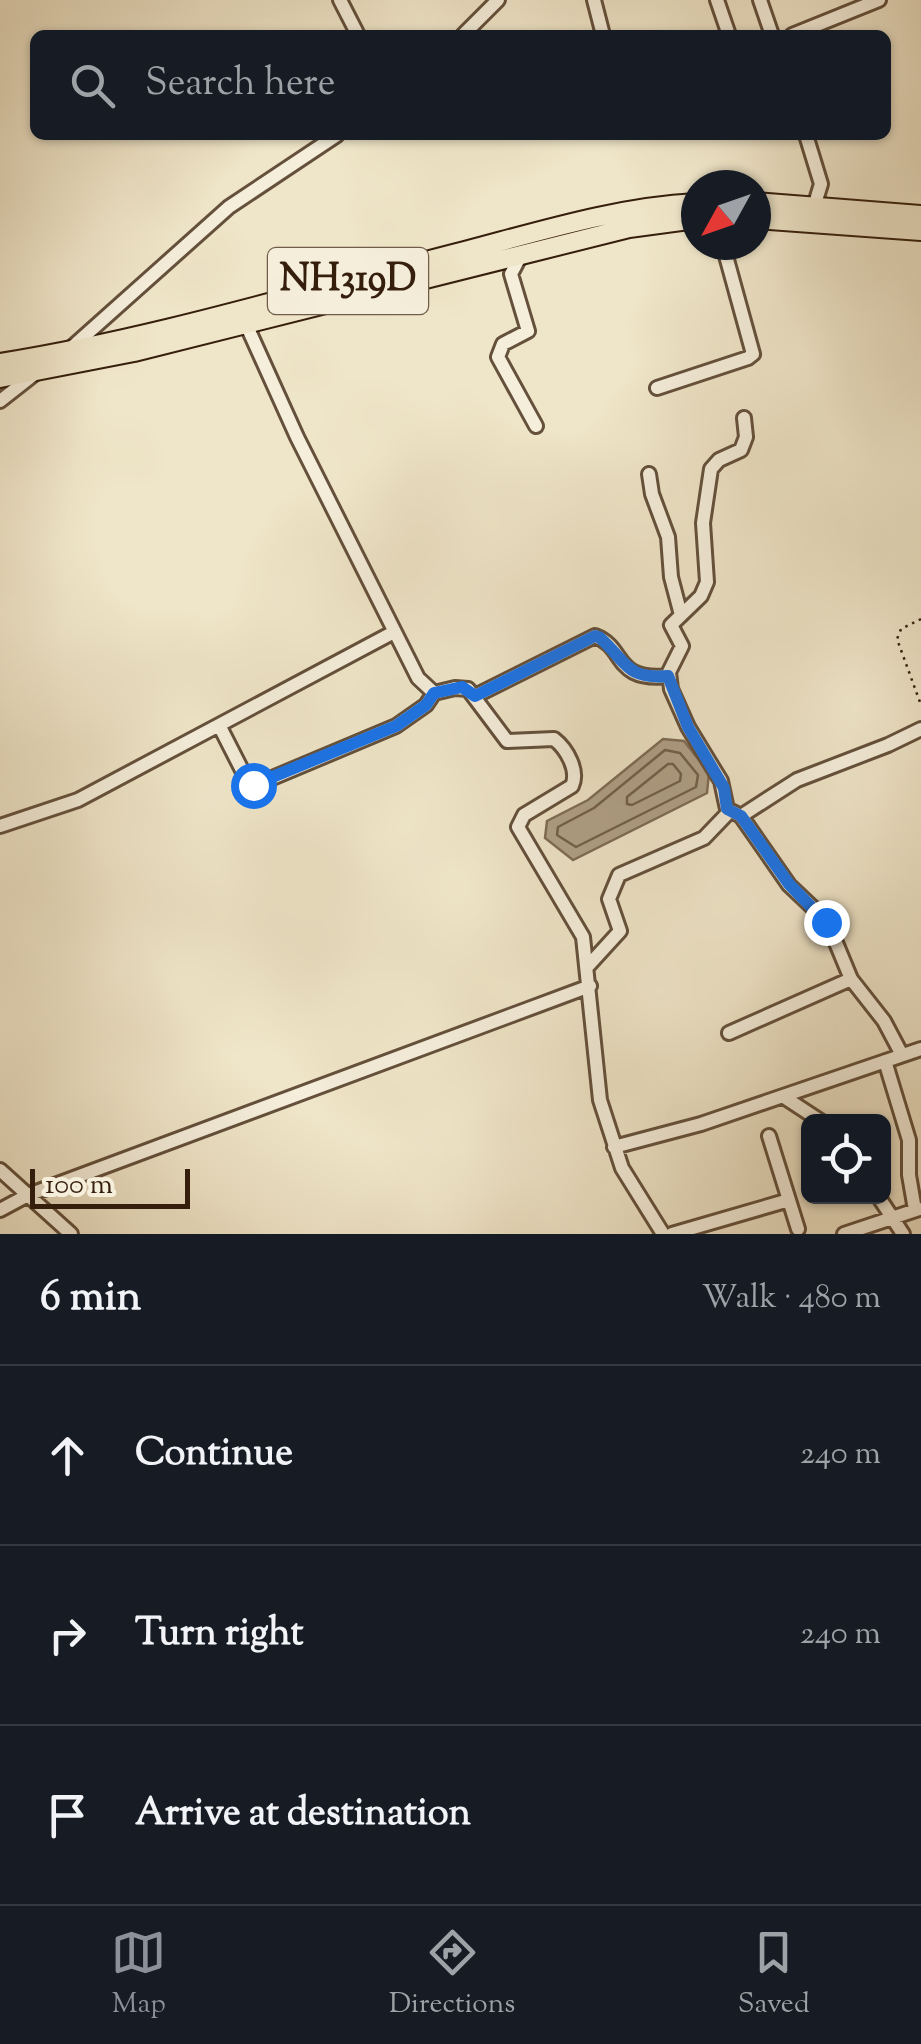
<!DOCTYPE html>
<html lang="en">
<head>
<meta charset="utf-8">
<style>
  :root { --surface:#171b24; --page:#242831; --text:#f1f3f6; --muted:#9ea1a6; --line:#363941; --accent:#8c9099 }
  body { margin:0; font-family:"Sorts Mill Goudy",serif; background:var(--page); color:var(--text) }
  .controls { position:absolute; right:30px; bottom:30px; display:grid; overflow:hidden; border-radius:15px; box-shadow:0 2px 8px #0004 }
  .controls button { width:90px; height:90px; display:grid; place-items:center; padding:0; border:0; border-bottom:2px solid var(--line); background:var(--surface); color:var(--text); font:50px sans-serif }
  .compass { position:absolute; left:681px; top:170px; width:90px; height:90px; border-radius:50%; background:var(--surface); box-shadow:0 2px 8px #0004; rotate:230deg }
  .scale { position:absolute; left:30px; bottom:25px; width:160px; box-sizing:border-box; padding-left:10px; border:5px solid #351e0c; border-top:0; font-size:28px; line-height:35px; white-space:nowrap; color:#351e0c; -webkit-text-stroke:8px #f5eedb; paint-order:stroke }
  .stop { position:absolute; width:30px; height:30px; margin:-22px; border:8px solid #1a73e8; border-radius:50%; background:#fff }
  .stop.end { background:#1a73e8; border-color:#fff; box-shadow:0 2px 10px #0008 }
  .list { margin:0; padding:0; list-style:none }
  h2 { display:flex; justify-content:space-between; align-items:center; height:130px; margin:0; padding:0 40px; font-size:42px }
  h2 small { font-size:32px; font-weight:400; color:var(--muted) }
  .list li { display:grid; grid-template-columns:65px 1fr auto; gap:30px; align-items:center; box-sizing:border-box; height:180px; padding:0 40px; border-top:2px solid var(--line) }
  .list b { display:block; font-size:38px; white-space:nowrap }
  .list em { font-size:32px; font-style:normal; color:var(--muted) }
  .icon { flex:none; width:55px; height:55px; fill:none; stroke:currentColor; stroke-width:2; stroke-linecap:round; stroke-linejoin:round }
  .map { position:relative; flex:none; width:921px; height:1234px; overflow:hidden }
  .search { position:absolute; background:var(--surface); box-shadow:0 2px 8px #0004; left:30px; right:30px; top:30px; height:110px; display:flex; align-items:center; gap:25px; box-sizing:border-box; padding:0 35px; border-radius:15px; color:var(--muted); font-size:38px }
  .sheet { height:670px; background:var(--surface) }
  nav { display:flex; justify-content:space-around; align-items:center; box-sizing:border-box; height:140px; border-top:2px solid var(--line); background:var(--surface); font-size:28px; color:var(--muted) }
  nav a { display:grid; justify-items:center; gap:5px }
  nav .on { color:var(--accent) }
  .map>svg:first-child { display:block }
  .water { fill:#b0a188; stroke:#7f6d56; stroke-width:2.5 }
  .lines { fill:none; stroke-linecap:round; stroke-linejoin:round }
  .shore { stroke:#72604a; stroke-width:2.5 }
  .minor-casing { stroke:#64503b; stroke-width:18 }
  .highway-casing { stroke:#351e0c; stroke-width:22 }
  .path { stroke:#351e0c; stroke-width:2.5; stroke-dasharray:2.5 5; stroke-linecap:butt }
  .minor { stroke:#f5eedb; stroke-width:12 }
  .highway { stroke:#efe5c8; stroke-width:18 }
  .route { stroke:#1a73e8; stroke-width:12 }
  .labels { text-anchor:middle; dominant-baseline:central; stroke-width:10; stroke-linejoin:round; paint-order:stroke }
  .shield { fill:#f5eedb; stroke:#6f5c4a; stroke-width:2.5 }
  .shield-label { font-size:38px; font-weight:bold; fill:#351e0c }
</style>
</head>
<body>
<div class="map">
<svg width="921" height="1234" viewBox="0 0 921 1234">
  <rect width="100%" height="100%" fill="#efe5c8"/>
  <filter id="stains"><feTurbulence type="fractalNoise" baseFrequency=".002" numOctaves="4"/><feColorMatrix values="0 0 0 0 .2 0 0 0 0 .09 0 0 0 0 .02 0 0 0 .5 -.17"/></filter>
  <radialGradient id="worn" r=".72"><stop offset=".6" stop-color="#630" stop-opacity="0"/><stop offset="1" stop-color="#630" stop-opacity=".3"/></radialGradient>
  <!-- water -->
  <path class="water" d="M663,739l21,2 25,32 -2,20 -134,67 -28,-22 2,-17 41,-21z"/>
  <g class="lines">
    <!-- shore -->
    <path class="shore" d="M665,750l15,3 18,22 -2,12 -120,60 -19,-12 1,-8 36,-19z
      M668,764h5l8,10 -1,7 -48,24 -5,-1v-7z"/>
    <defs>
      <path id="minor" d="M340,0l18,35
        M594,0l9,35
        M717,0l12,35
        M760,0l12,35
        M463,35l35,-35
        M792,35l87,-35
        M806,135l15,49 -8,26
        M521,255l-10,19 17,57 -25,13 -5,13 38,69
        M246,324l51,113 121,241 16,15 21,-5 13,1 39,52 47,-2c13,10 25,32 18,47l-48,29 -6,12 65,110 17,163 22,68 41,66
        M70,349l159,-142 108,-72
        M657,388l91,-30 5,-4 -30,-109
        M0,401l37,-29
        M744,418l2,19 -5,13 -22,10 -8,9 -8,54 4,59 -6,14 -30,29 11,21 -13,26 2,17 17,38 33,54 6,28 14,7 48,69 38,36 24,58 33,42 18,34
        M649,474l3,20 16,43 3,40 10,38
        M475,696l120,-60c32,12 17,46 74,40
        M219,725l27,53 7,7 5,-1 138,-58 30,-21 8,-12
        M741,816l56,-36 91,-35 33,-16
        M0,826l78,-26 316,-168
        M588,966l32,-35 -11,-32 10,-24 85,-37 25,-26
        M729,1033l122,-54
        M885,1061l24,79v35l6,35
        M784,1097l38,25
        M769,1136l29,93
        M614,1147l87,-23 220,-75
        M0,1170l71,64
        M878,1196l25,38
        M0,1210l28,-15 562,-209
        M672,1234l117,-34
        M844,1234l75,-25"/>
      <path id="highway" d="M756,202l165,13
        M756,219l165,12
        M0,363c157,-25 311,-73 465,-112 76,-20 153,-44 231,-48
        M0,378l134,-26 495,-124 67,-9"/>
    </defs>
    <!-- minor casing -->
    <use href="#minor" class="minor-casing"/>
    <!-- highway casing -->
    <use href="#highway" class="highway-casing"/>
    <!-- path -->
    <path class="path" d="M921,619l-20,10 -4,10 24,66"/>
    <!-- minor -->
    <use href="#minor" class="minor"/>
    <!-- highway -->
    <use href="#highway" class="highway"/>
  </g>
  <g class="lines">
    <!-- route -->
    <path class="route" d="M253,785l143,-59 30,-21 8,-12 28,-6 13,9 120,-60 4,1c27,23 26,43 69,39l20,51 36,61 3,21 14,7 48,68 37,38"/>
  </g>
  <g class="labels">
    <!-- shield labels -->
    <rect class="shield" x="268" y="248" width="160" height="66" rx="8"/>
    <g class="shield-label">
      <text x="348" y="281">NH319D</text>
    </g>
  </g>
  <rect width="100%" height="100%" filter="url(#stains)"/>
  <rect width="100%" height="100%" fill="url(#worn)"/>
</svg>
<div class="controls">
<button><svg class="icon" aria-label="locate" viewBox="0 0 24 24"><circle cx="12" cy="12" r="6"/><path d="M12 2v4M12 18v4M2 12h4M18 12h4"/></svg></button>
</div>
<svg class="compass" viewBox="-18 -18 36 36"><path d="M0-13l5 13h-10z" fill="#e53935"/><path d="M0 13l5-13h-10z" fill="#9ea1a6"/></svg>
<div class="scale">100 m</div>
<div class="stop" style="left:253px;top:785px"></div>
<div class="stop end" style="left:826px;top:922px"></div>
<div class="search"><svg class="icon" aria-label="search" viewBox="0 0 24 24"><circle cx="10" cy="10" r="6"/><path d="M15 15l6 6"/></svg>Search here</div>
</div>
<section class="sheet">
<h2>6 min<small>Walk · 480 m</small></h2>
<ul class="list">
<li><svg class="icon" aria-label="ahead" viewBox="0 0 24 24"><path d="M12 20V5M6 11l6-6 6 6"/></svg><div><b>Continue</b></div><em>240 m</em></li>
<li><svg class="icon" aria-label="right" viewBox="0 0 24 24"><path d="M7 20v-9h11M14 6l5 5-5 5"/></svg><div><b>Turn right</b></div><em>240 m</em></li>
<li><svg class="icon" aria-label="arrive" viewBox="0 0 24 24"><path d="M6 21V4h12l-3 4 3 4H6"/></svg><div><b>Arrive at destination</b></div></li>
</ul>
</section>
<nav>
<a class="on"><svg class="icon" aria-label="map" viewBox="0 0 24 24"><path d="M3 6l6-2 6 2 6-2v14l-6 2-6-2-6 2zM9 4v14M15 6v14"/></svg>Map</a>
<a><svg class="icon" aria-label="directions" viewBox="0 0 24 24"><path d="M12 3l9 9-9 9-9-9zM9 14v-3h6M13 9l2 2-2 2"/></svg>Directions</a>
<a><svg class="icon" aria-label="saved" viewBox="0 0 24 24"><path d="M7 4h10v16l-5-4-5 4z"/></svg>Saved</a>
</nav>
</body>
</html>
